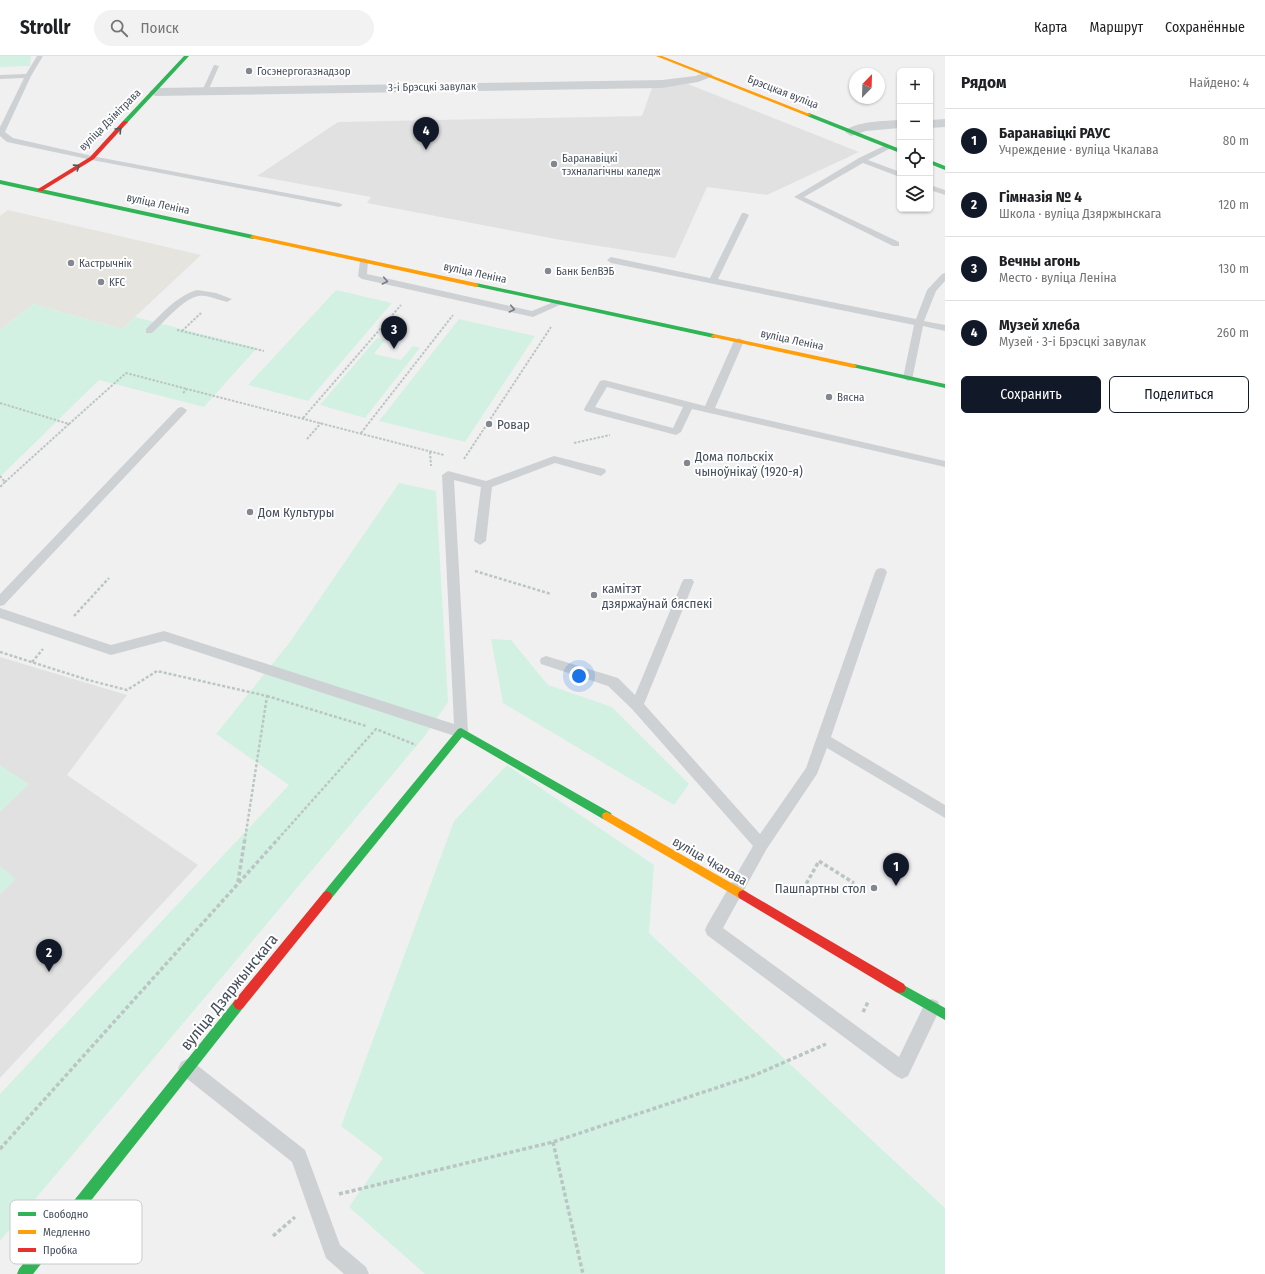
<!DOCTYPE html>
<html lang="ru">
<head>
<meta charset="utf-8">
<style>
  :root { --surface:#fff; --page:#f2f2f2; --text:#202124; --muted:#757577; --line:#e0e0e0; --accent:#111827 }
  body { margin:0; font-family:"Fira Sans Condensed",sans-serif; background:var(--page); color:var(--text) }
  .controls { position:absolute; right:12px; top:12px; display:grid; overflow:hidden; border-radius:6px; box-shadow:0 1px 3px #0004 }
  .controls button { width:36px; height:36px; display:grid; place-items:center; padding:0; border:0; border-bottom:1px solid var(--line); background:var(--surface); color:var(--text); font:20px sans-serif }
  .compass { position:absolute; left:849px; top:12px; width:36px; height:36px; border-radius:50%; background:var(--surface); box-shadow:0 1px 3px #0004; rotate:23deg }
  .you { position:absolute; left:579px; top:620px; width:14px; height:14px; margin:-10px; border:3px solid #fff; border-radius:50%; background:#1a73e8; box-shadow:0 0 0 6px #1a73e833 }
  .badge { display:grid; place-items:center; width:26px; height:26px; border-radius:50%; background:var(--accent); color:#fff; font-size:13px; font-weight:700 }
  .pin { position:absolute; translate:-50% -33px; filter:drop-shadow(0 1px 2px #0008) }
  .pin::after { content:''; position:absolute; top:21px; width:14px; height:12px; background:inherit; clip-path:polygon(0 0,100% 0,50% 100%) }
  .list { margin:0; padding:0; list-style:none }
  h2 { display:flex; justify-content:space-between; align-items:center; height:52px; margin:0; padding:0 16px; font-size:17px }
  h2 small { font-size:13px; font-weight:400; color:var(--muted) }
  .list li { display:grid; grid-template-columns:26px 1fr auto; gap:12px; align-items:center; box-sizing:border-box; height:64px; padding:0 16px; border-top:1px solid var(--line) }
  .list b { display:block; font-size:15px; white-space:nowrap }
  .list p { margin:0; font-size:13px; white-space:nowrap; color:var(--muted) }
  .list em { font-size:13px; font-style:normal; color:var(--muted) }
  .actions { display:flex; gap:8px; padding:12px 16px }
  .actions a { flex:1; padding:9px 0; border:1px solid var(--accent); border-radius:6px; text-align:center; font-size:14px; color:var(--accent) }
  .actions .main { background:var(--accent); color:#fff }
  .icon { flex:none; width:22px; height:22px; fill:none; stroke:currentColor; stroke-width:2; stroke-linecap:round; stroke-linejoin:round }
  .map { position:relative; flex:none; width:945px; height:1218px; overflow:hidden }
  header { display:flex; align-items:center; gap:24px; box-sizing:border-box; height:56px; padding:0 20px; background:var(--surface); border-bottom:1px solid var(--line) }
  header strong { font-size:19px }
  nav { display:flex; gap:22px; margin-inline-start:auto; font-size:14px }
  .search { width:280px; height:36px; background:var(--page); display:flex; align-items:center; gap:10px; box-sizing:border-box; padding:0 14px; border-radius:22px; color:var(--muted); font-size:15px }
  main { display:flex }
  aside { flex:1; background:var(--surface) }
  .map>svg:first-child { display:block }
  .commercial { fill:#e6e4de }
  .education { fill:#e2e1e2 }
  .green { fill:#d3f1e2 }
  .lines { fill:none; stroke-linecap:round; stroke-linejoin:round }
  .path-far2 { stroke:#bac6c4; stroke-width:2; stroke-dasharray:2.5 1.5; stroke-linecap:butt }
  .path-far1 { stroke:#bac6c4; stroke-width:2.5; stroke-dasharray:3 2; stroke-linecap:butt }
  .path { stroke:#bac6c4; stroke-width:3.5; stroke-dasharray:4 2.5; stroke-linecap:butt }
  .lane { fill:#ced1d4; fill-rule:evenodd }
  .street { fill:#ced1d4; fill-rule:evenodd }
  .fast { fill:#30b455; fill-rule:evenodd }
  .slow { fill:#ff9f0a; fill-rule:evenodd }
  .jam { fill:#e5322d; fill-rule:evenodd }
  .oneway { stroke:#435e5c }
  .oneway2 { stroke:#767c87 }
  .poi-dot { fill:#828790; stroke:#fff; stroke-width:1.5 }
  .labels { text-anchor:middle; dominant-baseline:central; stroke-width:4; stroke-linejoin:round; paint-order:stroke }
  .far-poi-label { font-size:11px; fill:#464f5d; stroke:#fff; text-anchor:start }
  .far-street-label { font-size:11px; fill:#464f5d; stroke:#fff }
  .poi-label { font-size:13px; fill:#464f5d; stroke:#fff; text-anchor:start }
  .street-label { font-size:13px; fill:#464f5d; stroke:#fff }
  .near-street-label { font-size:16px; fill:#464f5d; stroke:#fff }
  .key { fill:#fff; stroke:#c8cace; stroke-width:1 }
  .key-label { font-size:11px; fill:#464f5d }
</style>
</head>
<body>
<header>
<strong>Strollr</strong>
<div class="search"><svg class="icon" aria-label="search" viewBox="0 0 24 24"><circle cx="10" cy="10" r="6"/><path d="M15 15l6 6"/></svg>Поиск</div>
<nav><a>Карта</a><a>Маршрут</a><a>Сохранённые</a></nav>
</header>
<main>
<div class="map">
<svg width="945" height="1218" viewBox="0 0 945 1218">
  <rect width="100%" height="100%" fill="#f1f0f0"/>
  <!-- commercial -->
  <path class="commercial" d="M8,154l193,45 -79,74 -89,-25 -33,26v-114z"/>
  <!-- education -->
  <path class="education" d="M688,28l171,68 -92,43 -60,-8 -32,71 -114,-18 -194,-37 4,-6 -114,-21 81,-54 304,-6 10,-28z
    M0,601l127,38 -60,80 131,90 -198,213z"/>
  <!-- green -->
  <path class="green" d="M0,0h31l-1,10 -30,1z
    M336,234l56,13 -84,98 -60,-16z
    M33,248l89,25 13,-12 122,31 -53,59 -105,-27 -99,97v-147z
    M459,263l76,17 -70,106 -86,-21z
    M377,282l8,2 -11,14 27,6 12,-14 7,2 -55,70 -45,-13z
    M399,427l37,8 12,211 -24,35 -424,504v-147l289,-309 -73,-51 74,-92z
    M491,583l20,1 37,45 64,22 77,77 -15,21 -171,-102z
    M0,709l29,19 -29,28z
    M507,709l147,100 -5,68 296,275v66h-520l-76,-67 34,-49 -42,-32 113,-305z
    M0,810l16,13 -16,15z"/>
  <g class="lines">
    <!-- path-far2 -->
    <path class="path-far2" d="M177,274l87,21
      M182,275l19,-18
      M183,337l4,-4 257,66
      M0,347l69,21 57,-51 61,16
      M303,362l98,-113
      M361,377l92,-118
      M307,383l14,-16
      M574,387l36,-8
      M430,396l1,14
      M464,403l87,-132
      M0,420l5,6 -5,5
      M5,426l64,-58"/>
    <!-- path-far1 -->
    <path class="path-far1" d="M475,515l76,23
      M74,560l35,-38
      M0,596l88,28 39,10 30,-19 110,25 -22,143
      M32,606l11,-13
      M267,640l99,30
      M278,783l98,-110 40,16"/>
    <!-- path -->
    <path class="path" d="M238,826l7,-44
      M800,839l19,-34 35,22
      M863,956l5,-10
      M553,1086l30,132
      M0,1093l279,-311
      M339,1138l214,-52 202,-67 71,-31
      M273,1180l22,-19"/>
    <!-- lane -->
    <path class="lane" d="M37,0h6l-12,20 -26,56 8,6 79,18 247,47 4,2 -4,2 -247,-47 -85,-18 -7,-6v-9l24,-49 -24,1v-4l26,-1z
      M214,9l5,1 -11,25 -5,1 -1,-1z
      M886,89l7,2 -25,13 32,12v5l-37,-14 -59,34 95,45v4h-6l-99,-49 65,-39z
      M930,129l15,5v5l-15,-5z
      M742,157h3l4,2 -31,64 198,40 11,-29 15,-16 3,-1v8l-9,10 -12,30 21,4v6l-22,-5 -11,54 -4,1 -5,-3 11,-53 -303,-62 -4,-3 4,-3 99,21z
      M364,202l4,3 -1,13 165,37 24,-10 3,-1 5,3 -31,14 -171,-38 -4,-3 2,-15z
      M197,234l19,3 16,6 -5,3c-9,-2 -19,-7 -28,-6 -14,1 -36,27 -47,37h-6v-4c15,-14 30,-33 51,-39z
      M739,282l5,3 -29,67 230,53v6l-253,-58 -11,23 -5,3 -91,-24 -1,-2 16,-28 4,-1 101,26 29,-65zM607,331l76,20 -10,21 -78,-21z
      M182,351l5,3 -1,2 -182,193 -4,1v-12l178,-186z
      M554,400l51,13 1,3 -5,4 -46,-13 -63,24 -6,54 -6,4 -6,-4 7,-54 -27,-7 14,252 -2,4 -5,2 -297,-97 -53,14 -111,-37v-10l111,37 53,-14 290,93 -12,-249 6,-4 38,10z
      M881,512l4,1 2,3 -56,165 114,68v13l-118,-70 -10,26 -51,76 -43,78 176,129 27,-56 6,-2 6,2 2,6 -2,6 -30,63 -6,3 -6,-3 -189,-141 -2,-5 2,-5 46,-79 -121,-137 -24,-23 -67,-22 -1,-3 1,-3 5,-2 72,22 17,17 47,-113 2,-3h8l2,3 -50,122 116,130 46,-66 69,-196 2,-3z
      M187,1003l6,3 112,88 35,95 26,22 3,7h-25l-18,-16 -34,-96 -111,-88 -3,-6 3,-6z"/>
    <!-- street -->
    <path class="street" d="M707,16l6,3 -2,2 -13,5 -36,6 -507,8 -6,-4 6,-4 507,-8 33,-4z
      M945,63v8l-15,1v-8z
      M900,64v8l-34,3 -15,5 -6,-4c7,-11 42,-11 55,-12z"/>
    <!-- fast -->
    <path class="fast" d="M184,0h5l-62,67h-4v-2z
      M809,57l91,36v4l-93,-37 -1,-1z
      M930,104l15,6v4l-15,-6z
      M0,124l253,55 3,2 -3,2 -253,-55z
      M476,227l238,51 3,2 -3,2 -240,-52v-2z
      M854,308l91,20v4l-93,-21 -1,-1z
      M461,672l150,85 1,3 -1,3 -4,1 -4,-1 -141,-82 -131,162 -4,2 -4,-2 -1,-3 1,-3 135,-164z
      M900,927l45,25v12l-49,-28 -2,-4 2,-4z
      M239,942l4,2 2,4 -2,4 -210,266h-16l2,-5 216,-269z"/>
    <!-- slow -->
    <path class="slow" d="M656,0h6l150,59 -5,1z
      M253,179l223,48 3,2 -3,2 -225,-49 -1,-1z
      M714,278l140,30 3,2 -3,2 -142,-31 -1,-1z
      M607,756l140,80 1,3 -1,3 -4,2 -4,-2 -136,-79 -1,-3 1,-3z"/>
    <!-- jam -->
    <path class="jam" d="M123,65l5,1 -34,37 -52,32h-4v-2l52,-32z
      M743,834l161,94 2,4 -2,4 -4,1 -4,-1 -157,-94 -1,-3 1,-3z
      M327,835l4,2 1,3 -1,3 -88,109 -4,2 -4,-2 -2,-4 2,-4 88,-107z"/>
  </g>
  <!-- one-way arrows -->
  <defs><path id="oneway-chevron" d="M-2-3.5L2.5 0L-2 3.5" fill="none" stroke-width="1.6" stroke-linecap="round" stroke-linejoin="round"/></defs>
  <g class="oneway">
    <use href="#oneway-chevron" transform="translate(119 74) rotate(-46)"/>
    <use href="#oneway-chevron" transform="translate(77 111) rotate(-33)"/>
  </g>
  <g class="oneway2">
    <use href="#oneway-chevron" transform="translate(385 225) rotate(12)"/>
    <use href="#oneway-chevron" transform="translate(512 253) rotate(12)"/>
  </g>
  <!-- markers -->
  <g class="poi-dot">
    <circle cx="249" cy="15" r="4"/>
    <circle cx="554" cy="108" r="4"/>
    <circle cx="71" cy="207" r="4"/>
    <circle cx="548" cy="215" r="4"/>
    <circle cx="101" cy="226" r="4"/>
    <circle cx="829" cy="341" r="4"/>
    <circle cx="489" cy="368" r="4"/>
    <circle cx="687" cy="407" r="4"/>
    <circle cx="250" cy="456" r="4"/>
    <circle cx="594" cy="539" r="4"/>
    <circle cx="874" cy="832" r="4"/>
  </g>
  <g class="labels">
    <!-- far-poi labels -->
    <g class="far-poi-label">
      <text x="257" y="15">Госэнергогазнадзор</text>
      <text x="562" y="102">Баранавіцкі<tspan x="562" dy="13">тэхналагічны каледж</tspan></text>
      <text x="79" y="207">Кастрычнік</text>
      <text x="556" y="215">Банк БелВЭБ</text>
      <text x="109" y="226">KFC</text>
      <text x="837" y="341">Вясна</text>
    </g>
    <!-- far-street labels -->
    <g class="far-street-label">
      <text transform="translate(432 31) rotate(-1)">3-і Брэсцкі завулак</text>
      <text transform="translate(783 36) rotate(21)">Брэсцкая вуліца</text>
      <text transform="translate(110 64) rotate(-45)">вуліца Дзімітрава</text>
      <text transform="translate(158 148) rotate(12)">вуліца Леніна</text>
      <text transform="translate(475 217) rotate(12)">вуліца Леніна</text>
      <text transform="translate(792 284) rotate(12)">вуліца Леніна</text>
    </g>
    <!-- poi labels -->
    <g class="poi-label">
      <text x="497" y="368">Ровар</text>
      <text x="695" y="400">Дома польскіх<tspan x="695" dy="15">чыноўнікаў (1920-я)</tspan></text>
      <text x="258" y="456">Дом Культуры</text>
      <text x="602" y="532">камітэт<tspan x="602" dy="15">дзяржаўнай бяспекі</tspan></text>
      <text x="866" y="832" text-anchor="end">Пашпартны стол</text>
    </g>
    <!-- street labels -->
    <g class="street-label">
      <text transform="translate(710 805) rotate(30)">вуліца Чкалава</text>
    </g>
    <!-- near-street labels -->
    <g class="near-street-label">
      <text transform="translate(229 936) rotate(-51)">вуліца Дзяржынскага</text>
    </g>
  </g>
  <!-- legend -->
  <rect x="10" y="1144" width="132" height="64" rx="6" class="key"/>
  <rect x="18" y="1156" width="18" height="4" fill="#30b455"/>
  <rect x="18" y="1174" width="18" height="4" fill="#ff9f0a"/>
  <rect x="18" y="1192" width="18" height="4" fill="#e5322d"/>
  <g class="key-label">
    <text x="43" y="1162">Свободно</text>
    <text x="43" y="1180">Медленно</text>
    <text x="43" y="1198">Пробка</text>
  </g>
</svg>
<div class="controls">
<button>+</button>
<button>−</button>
<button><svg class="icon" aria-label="locate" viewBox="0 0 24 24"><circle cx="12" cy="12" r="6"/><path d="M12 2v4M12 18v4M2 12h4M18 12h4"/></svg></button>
<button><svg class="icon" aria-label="layers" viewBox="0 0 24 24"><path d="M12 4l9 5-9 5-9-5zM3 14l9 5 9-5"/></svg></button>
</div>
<svg class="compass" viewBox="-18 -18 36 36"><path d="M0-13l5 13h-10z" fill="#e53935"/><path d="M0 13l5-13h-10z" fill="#757577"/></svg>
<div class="you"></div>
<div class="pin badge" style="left:896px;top:830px">1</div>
<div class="pin badge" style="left:49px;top:916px">2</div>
<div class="pin badge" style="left:394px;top:293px">3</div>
<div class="pin badge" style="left:426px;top:94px">4</div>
</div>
<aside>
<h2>Рядом<small>Найдено: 4</small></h2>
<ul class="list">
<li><span class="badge">1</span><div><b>Баранавіцкі РАУС</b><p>Учреждение · вуліца Чкалава</p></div><em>80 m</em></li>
<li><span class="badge">2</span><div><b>Гімназія № 4</b><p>Школа · вуліца Дзяржынскага</p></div><em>120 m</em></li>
<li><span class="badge">3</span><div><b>Вечны агонь</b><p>Место · вуліца Леніна</p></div><em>130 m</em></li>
<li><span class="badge">4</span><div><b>Музей хлеба</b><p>Музей · 3-і Брэсцкі завулак</p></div><em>260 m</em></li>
</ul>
<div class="actions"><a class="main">Сохранить</a><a>Поделиться</a></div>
</aside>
</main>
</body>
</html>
